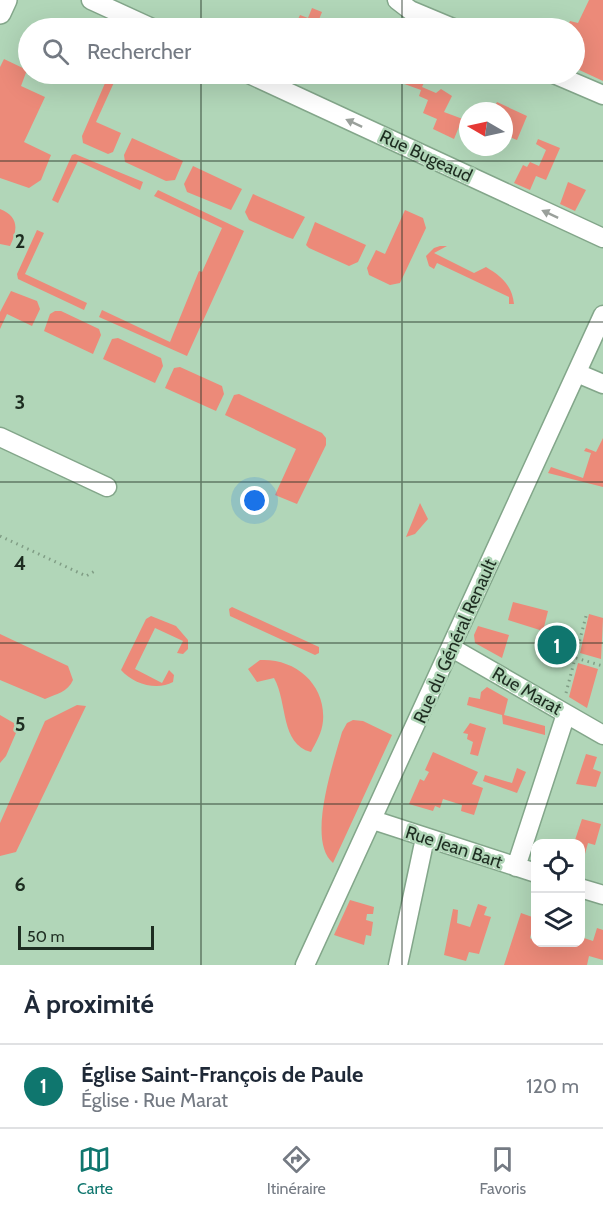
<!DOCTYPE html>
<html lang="fr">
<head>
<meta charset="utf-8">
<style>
  :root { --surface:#fff; --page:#f6f6f7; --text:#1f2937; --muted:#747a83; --line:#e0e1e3; --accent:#0f766e }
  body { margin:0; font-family:Cabin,sans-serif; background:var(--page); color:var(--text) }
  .controls { position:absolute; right:18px; bottom:18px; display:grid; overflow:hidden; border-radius:12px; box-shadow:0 6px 24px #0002 }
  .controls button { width:54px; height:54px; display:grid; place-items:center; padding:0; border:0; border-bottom:2px solid var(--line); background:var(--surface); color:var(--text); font:30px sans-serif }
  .compass { position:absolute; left:459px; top:102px; width:54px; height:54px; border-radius:50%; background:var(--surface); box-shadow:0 6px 24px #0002; rotate:279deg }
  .scale { position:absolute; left:18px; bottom:15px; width:136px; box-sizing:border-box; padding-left:6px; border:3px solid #1e2d21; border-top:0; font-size:16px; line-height:21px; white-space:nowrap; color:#1e2d21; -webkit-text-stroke:4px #b1d6b8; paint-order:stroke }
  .you { position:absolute; left:255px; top:501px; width:21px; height:21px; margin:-15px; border:4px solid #fff; border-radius:50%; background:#1a73e8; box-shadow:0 0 0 9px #1a73e833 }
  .badge { display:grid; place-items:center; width:39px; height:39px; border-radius:50%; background:var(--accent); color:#fff; font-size:20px; font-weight:700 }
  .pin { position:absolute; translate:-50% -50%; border:3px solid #fff; box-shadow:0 2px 6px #0006 }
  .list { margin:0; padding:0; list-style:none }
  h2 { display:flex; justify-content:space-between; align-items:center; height:78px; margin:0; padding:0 24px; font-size:26px }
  h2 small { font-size:20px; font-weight:400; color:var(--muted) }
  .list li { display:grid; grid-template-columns:39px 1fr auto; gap:18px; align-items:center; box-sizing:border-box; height:84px; padding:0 24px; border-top:2px solid var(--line) }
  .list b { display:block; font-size:22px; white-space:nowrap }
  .list p { margin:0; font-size:20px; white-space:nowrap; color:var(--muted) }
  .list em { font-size:20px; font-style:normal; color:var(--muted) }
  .icon { flex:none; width:33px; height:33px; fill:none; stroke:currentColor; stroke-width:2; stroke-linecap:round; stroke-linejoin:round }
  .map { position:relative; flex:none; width:603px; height:965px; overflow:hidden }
  .search { position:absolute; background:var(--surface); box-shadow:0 6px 24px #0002; left:18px; right:18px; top:18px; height:66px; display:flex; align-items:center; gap:15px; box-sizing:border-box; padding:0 21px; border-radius:33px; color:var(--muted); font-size:22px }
  .sheet { height:162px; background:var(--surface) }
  nav { display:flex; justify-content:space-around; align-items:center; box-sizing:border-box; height:84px; border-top:2px solid var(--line); background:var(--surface); font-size:16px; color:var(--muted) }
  nav a { display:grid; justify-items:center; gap:3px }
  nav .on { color:var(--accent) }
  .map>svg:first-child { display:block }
  .green { fill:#ec8a79 }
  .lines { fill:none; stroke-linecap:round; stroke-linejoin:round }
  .minor-casing { stroke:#83a68a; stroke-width:21 }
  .tertiary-casing { stroke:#83a68a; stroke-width:24 }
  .path { stroke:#809d85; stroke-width:3; stroke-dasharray:1.5 4.5; stroke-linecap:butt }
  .minor { stroke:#fff; stroke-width:18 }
  .tertiary { stroke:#fff; stroke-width:21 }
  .oneway { fill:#9aa09b }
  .grid { fill:none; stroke:#1e2d21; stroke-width:1.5; stroke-opacity:0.55 }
  .labels { text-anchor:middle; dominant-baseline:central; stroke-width:5; stroke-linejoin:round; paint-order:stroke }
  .street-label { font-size:18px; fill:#1e2d21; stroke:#b1d6b8 }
  .grid-label { font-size:20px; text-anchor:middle; font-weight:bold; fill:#1e2d21; stroke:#b1d6b8; stroke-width:5; stroke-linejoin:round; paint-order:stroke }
</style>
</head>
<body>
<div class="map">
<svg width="603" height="965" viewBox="0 0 603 965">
  <rect width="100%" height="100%" fill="#b1d6b8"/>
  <!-- green -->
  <path class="green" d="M589,0h14v81l-28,-13 -1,-40h-7l3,-7 8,2z
    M312,8l10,4 -4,10 10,3 1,3h-26l-8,-3 5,-10 8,3z
    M4,59l23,11 -6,16 24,11 -21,45 27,13 -10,25 -12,8 -29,-10v-111z
    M109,74l7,4 -20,44 25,11 -8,19 -5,2 -25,-11 -1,-7z
    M392,74h36l-6,13 14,6 5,-4 11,7 -8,16 24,9v4l-7,-3 -7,17 -21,-10 4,-10 -14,-6 5,-13 -9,-4 2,-6 -25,-9 -1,-4 -5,-1z
    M497,102l30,14 -10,24 -13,-5v-24h-11z
    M132,138l51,23 -8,19 -9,1 -41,-19 -1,-7z
    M538,139l22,9 -14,32 -10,-4 -6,14 -16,-7 9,-18 4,2 3,-5 9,4 7,-16 -10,-6z
    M75,154l68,28 -3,8 -62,-29 -20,42 -6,-3 20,-45z
    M193,166l49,23 -11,21 -44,-18 -3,-8z
    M568,182l18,8 -11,21 -15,-7z
    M158,190l86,41 -57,125 -88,-39 3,-7 68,32 29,-71 3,1 20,-44 -68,-32z
    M253,194l52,23 -12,22 -6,-2 -38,-17 -4,-8z
    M0,209c19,8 18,20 10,37l-10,-2z
    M405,210l18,8 3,10 -26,55 -10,2 -21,-10 -2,-7 9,-18 9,4z
    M315,222l51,23 -8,17 -9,4 -40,-18 -3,-3z
    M37,230l7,3 -19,41 62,29 -3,7 -66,-31 -1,-5z
    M440,246h7l-13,7 40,20 12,-6c15,9 26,18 28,37h-5v-7l-72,-34 -3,6 -5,-3 -3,-10 8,-8z
    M11,291l26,10 3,8 -8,17 -25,-12 -7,15v-17z
    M55,311h6l38,18 2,6 -8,19 -49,-23 6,-17z
    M118,338l43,20 2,8 -8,17 -52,-24 9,-20z
    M180,367l42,19 2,8 -8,17 -51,-23 9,-20z
    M239,394l83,39 4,5v7l-29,59 -22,-9 21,-46 -71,-34 9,-20z
    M603,438v49l-55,-14 3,-6 32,11 8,-25 -7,-2 2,-3 10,4z
    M420,503l8,16 -13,15 -9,3z
    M513,602l35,9 -5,20 -35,-11z
    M232,607l87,40v6l-4,2 -85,-39 -1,-7z
    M589,614l14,4 -2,41 -21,-6z
    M151,616l25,10 12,14v9l-5,5 -6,-1 6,-12 -28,-13 -20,41 27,14 7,-13 5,5 -1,7c-16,9 -40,2 -52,-12l25,-51z
    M478,626l31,9 -7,23 -27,-15 -1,-8z
    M0,634l68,32 5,14c-5,12 -17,14 -28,19l-45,-19z
    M260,660c35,-2 66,24 63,61 -1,12 -7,21 -12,31 -31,-8 -23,-49 -37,-74l-17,4 -9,-13z
    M578,663l20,6 -11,39 -18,-11z
    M487,687l21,12 -4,16 41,11v9l-42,-11 -1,-9 -35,-10 2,-8 11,2 1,-7z
    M77,705l9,1 -70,146 -16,4v-33l45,-102z
    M0,715l19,11 -13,30 -6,7z
    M353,720l10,1 29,14 -59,128c-27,-22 1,-102 9,-131l5,-9z
    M470,723l16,5 -8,28 -8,-2 3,-12 -6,-3 1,-5 -5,-1z
    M433,752l45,20 -6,12 11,4 -9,27 -13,-4 1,-6 -19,-6 -3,9 -5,-2 -2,5 -24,-7 11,-25 4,2 5,-9 -4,-2z
    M586,754l11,3 -4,12 8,3 -5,15 -20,-3z
    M517,768l9,4 -9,21 -34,-12 2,-6 27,8z
    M582,819l19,5 -6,21 -7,-2 -3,11 -4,-1 -1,-9 -6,-1z
    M350,900l24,7 -1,7h-6l-1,6 7,2 -2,14 -5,-1 -2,10 -30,-10z
    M478,904l9,3 -3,8 7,2 -12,37 -10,-2 -3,9 -22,-6 9,-46 5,1 -1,13 13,4z
    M521,913l14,5 -5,20 6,4 15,3 1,-2 28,-1 1,-5 12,4 4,-13 6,2v30l-14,-4 -2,9h-83z"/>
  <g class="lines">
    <defs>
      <path id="minor" d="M91,0l61,28
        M397,0l13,10 43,18
        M249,74l354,164
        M554,74l49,21
        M577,373l26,11
        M0,437l107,50
        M452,648l151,87
        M373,820l163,53
        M516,867l50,-153
        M580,888l23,7
        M305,965l298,-650
        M398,965l27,-127"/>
      <path id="tertiary" d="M0,13l6,-13"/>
    </defs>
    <!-- minor casing -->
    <use href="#minor" class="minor-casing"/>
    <!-- tertiary casing -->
    <use href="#tertiary" class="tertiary-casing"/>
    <!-- path -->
    <path class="path" d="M0,536l86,40 9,-5
      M576,658l27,8
      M566,693l20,-77"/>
    <!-- minor -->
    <use href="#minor" class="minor"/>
    <!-- tertiary -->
    <use href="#tertiary" class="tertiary"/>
  </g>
  <!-- one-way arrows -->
  <defs><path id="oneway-solid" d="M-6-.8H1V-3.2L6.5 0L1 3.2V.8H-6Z" transform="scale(1.5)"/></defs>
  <g class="oneway">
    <use href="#oneway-solid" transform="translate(354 123) rotate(-155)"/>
    <use href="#oneway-solid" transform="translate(550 214) rotate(-155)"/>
  </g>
  <!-- grid -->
  <path class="grid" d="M201,0v28M402,0v28M201,74v891M402,74v891M0,161h603M0,322h603M0,482h603M0,643h603M0,804h603"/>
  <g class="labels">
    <!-- street labels -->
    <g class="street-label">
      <text transform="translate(426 156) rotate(25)">Rue Bugeaud</text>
      <text transform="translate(455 641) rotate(-66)">Rue du Général Renault</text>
      <text transform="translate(527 691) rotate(30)">Rue Marat</text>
      <text transform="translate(454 847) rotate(18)">Rue Jean Bart</text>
    </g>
  </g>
  <g class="grid-label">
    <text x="20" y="248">2</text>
    <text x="20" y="409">3</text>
    <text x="20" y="570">4</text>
    <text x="20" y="731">5</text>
    <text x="20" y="891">6</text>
  </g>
</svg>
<div class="controls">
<button><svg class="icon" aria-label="locate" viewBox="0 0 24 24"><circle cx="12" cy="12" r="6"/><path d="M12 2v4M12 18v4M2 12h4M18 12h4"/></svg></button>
<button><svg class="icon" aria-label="layers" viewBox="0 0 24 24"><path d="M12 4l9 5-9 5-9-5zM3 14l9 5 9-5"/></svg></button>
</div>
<svg class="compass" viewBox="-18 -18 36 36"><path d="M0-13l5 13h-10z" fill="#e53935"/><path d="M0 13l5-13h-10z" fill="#747a83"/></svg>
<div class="scale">50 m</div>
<div class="you"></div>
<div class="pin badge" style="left:557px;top:645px">1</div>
<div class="search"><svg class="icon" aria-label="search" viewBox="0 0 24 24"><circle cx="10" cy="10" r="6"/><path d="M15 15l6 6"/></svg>Rechercher</div>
</div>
<section class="sheet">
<h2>À proximité<small></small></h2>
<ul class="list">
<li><span class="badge">1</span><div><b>Église Saint-François de Paule</b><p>Église · Rue Marat</p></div><em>120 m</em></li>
</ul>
</section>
<nav>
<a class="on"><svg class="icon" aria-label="map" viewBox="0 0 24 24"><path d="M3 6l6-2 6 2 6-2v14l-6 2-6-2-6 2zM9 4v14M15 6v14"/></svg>Carte</a>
<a><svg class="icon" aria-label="directions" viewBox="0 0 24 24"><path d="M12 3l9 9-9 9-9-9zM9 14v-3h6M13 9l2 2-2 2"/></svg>Itinéraire</a>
<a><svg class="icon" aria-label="saved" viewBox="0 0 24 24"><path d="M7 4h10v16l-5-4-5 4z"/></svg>Favoris</a>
</nav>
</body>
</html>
